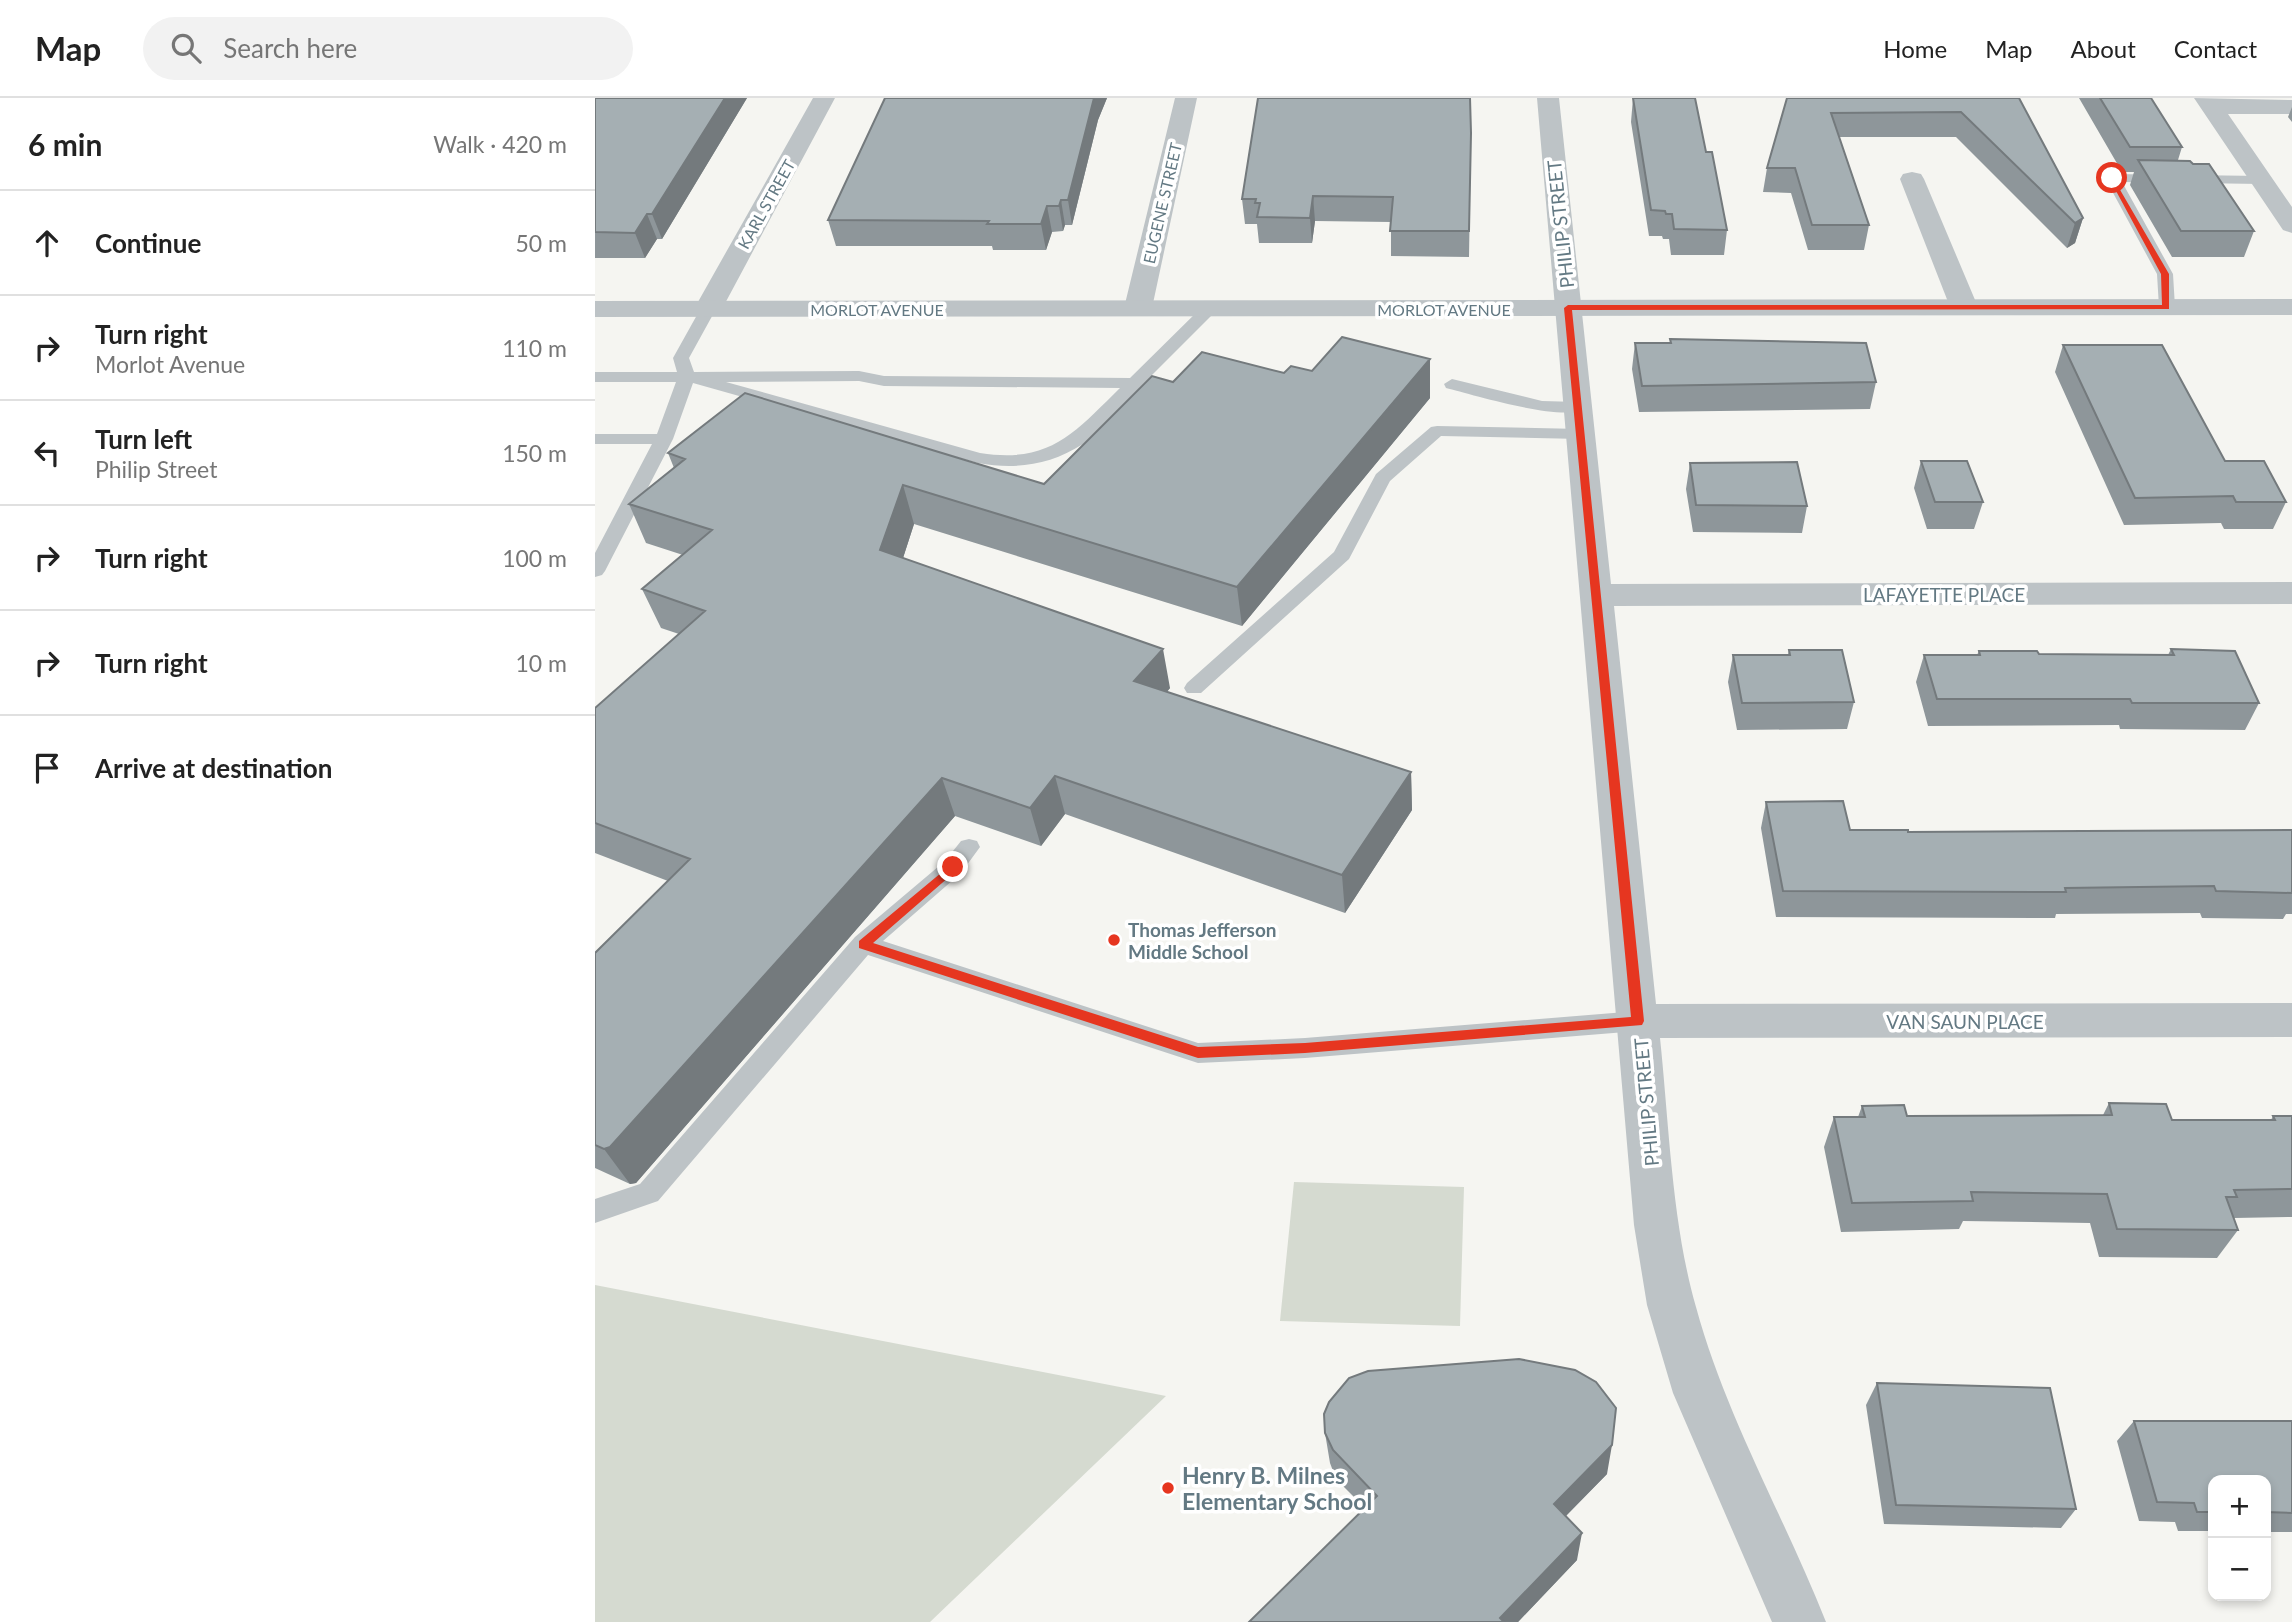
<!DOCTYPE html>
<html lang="en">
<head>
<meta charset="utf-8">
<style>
  :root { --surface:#fff; --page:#f2f2f2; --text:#222; --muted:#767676; --line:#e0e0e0 }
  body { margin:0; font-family:Lato,sans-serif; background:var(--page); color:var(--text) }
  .controls { position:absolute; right:21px; bottom:21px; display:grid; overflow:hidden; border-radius:14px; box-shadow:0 4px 10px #0003 }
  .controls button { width:63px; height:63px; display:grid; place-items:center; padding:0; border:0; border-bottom:2px solid var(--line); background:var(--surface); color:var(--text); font:35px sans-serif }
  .stop { position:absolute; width:21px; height:21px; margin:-16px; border:5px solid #e63620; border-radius:50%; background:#fff }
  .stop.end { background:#e63620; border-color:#fff; box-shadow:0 2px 7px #0008 }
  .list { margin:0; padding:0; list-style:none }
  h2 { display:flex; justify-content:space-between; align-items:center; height:91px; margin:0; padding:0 28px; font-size:30px }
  h2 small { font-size:23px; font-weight:400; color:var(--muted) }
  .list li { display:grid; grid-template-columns:46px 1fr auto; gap:21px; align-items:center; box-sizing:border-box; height:105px; padding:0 28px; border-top:2px solid var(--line) }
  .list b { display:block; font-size:26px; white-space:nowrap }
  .list p { margin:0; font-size:23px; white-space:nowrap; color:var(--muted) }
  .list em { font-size:23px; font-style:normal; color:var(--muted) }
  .icon { flex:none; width:38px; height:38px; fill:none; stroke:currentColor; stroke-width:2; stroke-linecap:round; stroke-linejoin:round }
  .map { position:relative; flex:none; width:1697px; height:1524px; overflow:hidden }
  header { display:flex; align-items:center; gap:42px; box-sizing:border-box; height:98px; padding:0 35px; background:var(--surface); border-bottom:2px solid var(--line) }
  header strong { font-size:33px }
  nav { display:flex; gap:38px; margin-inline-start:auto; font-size:24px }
  .search { width:490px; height:63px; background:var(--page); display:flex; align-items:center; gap:18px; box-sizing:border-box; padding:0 24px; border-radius:38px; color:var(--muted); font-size:26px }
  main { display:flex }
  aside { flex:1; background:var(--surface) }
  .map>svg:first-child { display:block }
  .green { fill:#d5dad0 }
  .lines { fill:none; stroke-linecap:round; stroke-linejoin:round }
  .service { fill:#bdc3c6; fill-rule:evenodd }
  .minor { fill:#bdc3c6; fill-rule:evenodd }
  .tertiary { fill:#bdc3c6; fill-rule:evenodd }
  .wall { fill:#8e969a }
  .shaded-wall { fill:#747a7d }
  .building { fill:#a5afb3; stroke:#747a7d; stroke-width:2 }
  .route { fill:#e63620 }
  .poi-dot { fill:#e63620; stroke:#fff; stroke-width:2.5 }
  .labels { text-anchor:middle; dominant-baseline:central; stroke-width:7; stroke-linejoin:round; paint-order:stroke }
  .far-street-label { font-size:16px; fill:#637983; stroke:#fff }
  .street-label { font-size:19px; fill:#637983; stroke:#fff }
  .poi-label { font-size:19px; font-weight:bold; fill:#637983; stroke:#fff; text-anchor:start }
  .near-poi-label { font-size:23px; font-weight:bold; fill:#637983; stroke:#fff; text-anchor:start }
</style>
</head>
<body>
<header>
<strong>Map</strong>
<div class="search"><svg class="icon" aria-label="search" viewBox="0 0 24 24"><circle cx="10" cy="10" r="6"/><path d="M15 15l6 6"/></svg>Search here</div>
<nav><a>Home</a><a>Map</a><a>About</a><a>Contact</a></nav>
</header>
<main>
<aside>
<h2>6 min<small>Walk · 420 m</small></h2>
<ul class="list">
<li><svg class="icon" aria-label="ahead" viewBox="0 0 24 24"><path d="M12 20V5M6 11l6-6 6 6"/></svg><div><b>Continue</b></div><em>50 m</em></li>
<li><svg class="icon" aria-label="right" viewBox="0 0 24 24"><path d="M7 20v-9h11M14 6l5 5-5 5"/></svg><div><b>Turn right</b><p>Morlot Avenue</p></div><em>110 m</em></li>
<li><svg class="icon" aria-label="left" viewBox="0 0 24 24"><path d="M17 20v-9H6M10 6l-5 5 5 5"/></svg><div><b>Turn left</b><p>Philip Street</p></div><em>150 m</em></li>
<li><svg class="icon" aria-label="right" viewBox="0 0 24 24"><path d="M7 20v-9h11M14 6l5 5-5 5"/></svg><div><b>Turn right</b></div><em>100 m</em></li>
<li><svg class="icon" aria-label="right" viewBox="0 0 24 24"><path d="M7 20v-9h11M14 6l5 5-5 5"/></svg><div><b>Turn right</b></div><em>10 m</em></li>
<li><svg class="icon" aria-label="arrive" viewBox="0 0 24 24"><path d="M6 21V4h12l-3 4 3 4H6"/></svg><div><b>Arrive at destination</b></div></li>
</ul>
</aside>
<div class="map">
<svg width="1697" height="1524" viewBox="0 0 1697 1524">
  <rect width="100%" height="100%" fill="#f5f5f1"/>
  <!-- green -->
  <path class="green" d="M699,1084l170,5 -4,139 -180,-5z
    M0,1187l571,111 -236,226h-335z"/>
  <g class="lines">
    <!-- service -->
    <path class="service" d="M1517,76l150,2 7,4 -7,4 -140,-2 51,92 2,33 -8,5 -8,-5 -2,-33 -52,-96z
      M615,205l6,2 2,3 -2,3 -133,133c-33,21 -67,26 -105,19l-285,-80 -20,56 -68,132 -3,4 -7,2v-24l57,-109h-57v-10h62l19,-52h-81v-10h82l-4,-14 29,-52 6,-2 8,5 -27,49 5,14 165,-1 25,5 246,2 74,-73zM264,283l25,5 236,2c-46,45 -70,76 -140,65l-254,-71z
      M857,281l90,22 36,1 9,5c-17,18 -116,-13 -141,-19l-2,-4z
      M842,328l144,3 9,5 -9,5 -140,-3 -51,45 -41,78 -148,134h-14l-3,-5 3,-5 147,-131 42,-78 55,-47z
      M374,741l8,2 3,6 -19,26 -78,68 315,102 107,-5 333,-27 9,3 3,7 -3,7 -9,3 -333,27 -107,5 -330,-108 -210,246 -63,22v-24l45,-15 215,-247 90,-76 16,-20z"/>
    <!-- minor -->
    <path class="minor" d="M218,0h22l-113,211 -4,6 -10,2 -10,-2 -4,-6z
      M580,0h22l-45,210 -4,6 -10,2 -10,-2 -4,-6z
      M942,0h22l52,486 681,-2v22l-678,2 42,398 636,-1v34l-632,1c9,86 12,186 36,269 30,110 88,209 130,315h-54l-99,-229 -26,-88 -13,-80z
      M1599,0l98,2v14h-64l64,93v26l-9,-3z
      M1317,74l9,2 3,5 54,128 -4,6 -10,2 -10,-2 -4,-6 -50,-128 3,-5z"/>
    <!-- tertiary -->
    <path class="tertiary" d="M1697,201v16l-1697,2v-16z"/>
  </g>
  <!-- wall -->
  <path class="wall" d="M0,0h152l-85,141h-5l-12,19h-50z
    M290,0h222l-9,22 -26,105h-7l-2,6 -11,1 -6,18h-53l-1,-4h-156l-8,-26z
    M1038,0l73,54 21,78 -3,25h-53l-2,-16h-6l-1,-3h-13l-18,-114z
    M1192,0h232l64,120 -8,25 -8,5 -111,-111h-117l30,88 -5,25h-56l-17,-57 -28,-1 4,-24z
    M1484,0h72l31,49 -4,13 15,4 61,67 -10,26h-72l-42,-72 4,-13h-12z
    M1697,9v15l-4,-5z
    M876,35l-2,124 -78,-1v-34l-76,-1 -3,22h-53l-2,-19h-12l-3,-25z
    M1075,241l206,43 -6,27 -231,3 -7,-43 3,-26h35z
    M1468,247l162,116 61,41 -13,27h-49l-3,-6 -97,2 -69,-153z
    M835,261v39l-188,228 -328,-102 -11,34 267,130 -3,4 244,80 1,38 -67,103 -280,-99 -24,32 -86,-30 -319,367 -6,1 -35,-16v-215l73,-72 -73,-28v-145l84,-74 -18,-6 -19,-39 41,-34 -37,-12 -17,-39 45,-36 -6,-15 376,31 129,-102 139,-11z
    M1326,363l62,41 -9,27h-47l-13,-41z
    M1095,365l117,43 -5,27 -109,-1 -7,-43z
    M1576,551l88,54 -14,27 -125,-1 -1,-4 -191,1 -12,-44 8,-27h53l2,-4 60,3 129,1z
    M1194,552l65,52 -7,27 -110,1 -9,-48 5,-27h55z
    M1171,704l84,28 58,2 384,-2v84h-6l-3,5 -81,-1 -2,-5 -144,1 -1,4 -279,-1 -15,-89z
    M1514,1005l63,17h99l2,-4h19v101l-58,1 4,12 -21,28 -118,-1 -9,-34 -127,-2 -4,8 -118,3 -17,-85 10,-30h24l4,-11 45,10 196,-1z
    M1282,1285l199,126 -15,19 -177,-4 -18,-119z
    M1539,1323h158v111h-26v-52h-53v51h-35l-3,-9 -36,-1 -22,-80z
    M730,1335l282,41 -41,42 11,44 -59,62h-269l116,-114 -29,-29 -6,-16z"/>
  <!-- shaded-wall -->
  <path class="shaded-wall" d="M130,0h22l-85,141 -10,-25z
    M499,0h13l-9,22 -26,105 -4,-25z
    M718,98l2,25 -3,22 -2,-25z
    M466,102l4,25 -2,6 -4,-25z
    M452,108l5,26 -6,18 -5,-26z
    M52,116l10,25 -12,19 -10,-25z
    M1488,120l-8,25 -8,5 8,-25z
    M835,261v39l-188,228 -5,-39z
    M308,387l11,39 -21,65 -13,-39z
    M568,551l7,39 -28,32 -8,-39z
    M816,674l1,38 -67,103 -3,-38z
    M460,678l10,38 -24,32 -11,-38z
    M347,680l13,38 -319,367 -6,1 -26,-35z
    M1017,1347l-5,29 -57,58 4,-28z
    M987,1435l-5,27 -59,62h-18v-4z"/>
  <!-- building -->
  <path class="building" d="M0,0h130l-73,116h-5l-12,19 -40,-1z
    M290,0h209l-26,102h-7l-2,6h-12l-6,18h-54l2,-3 -161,-1z
    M663,0h212l1,35 -2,98h-79l3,-34 -80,-1 -3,22 -53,-1 3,-14h-5l1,-4h-14z
    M1038,0h62l11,54h6l15,78 -53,-1 -2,-15h-6l-1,-3 -14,-1z
    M1192,0h232l64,120 -8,5 -114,-111 -130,1 38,112h-57l-17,-57h-28z
    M1505,0h51l31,49h-52z
    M1543,62l52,1 3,3h16l45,67h-73z
    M747,239l88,22 -193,228 -334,-102 -23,65 283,99 -29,32 277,91 -69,103 -287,-99 -25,32 -88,-30 -332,369 -6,2 -9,-4v-192l95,-94 -95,-36v-115l110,-97 -63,-22 70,-59 -83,-26 56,-45 -17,-6 77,-60 299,91 108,-108 21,6 29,-30 82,21 7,-7 21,5z
    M1075,241l196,4 10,39 -234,4 -7,-43h36z
    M1468,247h99l63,116h39l22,41h-50l-3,-6 -98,2z
    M1326,363h46l16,41h-48z
    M1202,364l10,44 -111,-1 -6,-42z
    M1576,551l64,2 24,52h-127l-2,-4h-193l-13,-44h56l-1,-4h58l2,3 135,1z
    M1194,552h53l12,52 -112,1 -9,-48h57z
    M1248,703l7,29h58v2l384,-2v63l-76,-2 -2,-5 -149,2 1,4 -283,-1 -17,-89z
    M1514,1005l57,1 6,16h103l-2,-4h19v73l-58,1 3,7h-11l12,33 -121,-1 -10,-35 -136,-2 2,9 -121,2 -18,-86h31l-3,-11 42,-1 3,11 205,-1z
    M924,1261l56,11 21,12 20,26 -4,37 -58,59 28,29 -82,85 4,4h-255l128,-126 -44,-46 -8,-17 -1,-19 5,-12 20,-24 19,-7z
    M1282,1285l173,5 26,121 -180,-4z
    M1539,1323h158v92l-26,-1v-32h-53v32h-16l-3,-9 -37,-1z"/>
  <!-- route -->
  <path class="route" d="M1517,78l57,98v35l-597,1 72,711 -2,4 -337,28 -107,5 -339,-110v-7l94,-78 6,4 -2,3 -84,73 325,104 107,-4 326,-26 -67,-709 4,-3h594l-1,-31 -52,-96z"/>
  <!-- markers -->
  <g class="poi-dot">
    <circle cx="519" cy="842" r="7"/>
    <circle cx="573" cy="1390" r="7"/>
  </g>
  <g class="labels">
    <!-- far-street labels -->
    <g class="far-street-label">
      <text transform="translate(567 105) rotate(-77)">EUGENE STREET</text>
      <text transform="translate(171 106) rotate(-61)">KARL STREET</text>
      <text x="282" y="211">MORLOT AVENUE</text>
      <text x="849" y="211">MORLOT AVENUE</text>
    </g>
    <!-- street labels -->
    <g class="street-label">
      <text transform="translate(965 126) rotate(-96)">PHILIP STREET</text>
      <text x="1349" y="496">LAFAYETTE PLACE</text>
      <text x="1370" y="923">VAN SAUN PLACE</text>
      <text transform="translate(1051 1004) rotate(-95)">PHILIP STREET</text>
    </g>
    <!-- poi labels -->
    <g class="poi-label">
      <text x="533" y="831">Thomas Jefferson<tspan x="533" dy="22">Middle School</tspan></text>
    </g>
    <!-- near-poi labels -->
    <g class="near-poi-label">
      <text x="587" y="1377">Henry B. Milnes<tspan x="587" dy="26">Elementary School</tspan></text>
    </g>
  </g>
</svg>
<div class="controls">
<button>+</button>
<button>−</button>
</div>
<div class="stop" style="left:1517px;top:80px"></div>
<div class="stop end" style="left:358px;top:769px"></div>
</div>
</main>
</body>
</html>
